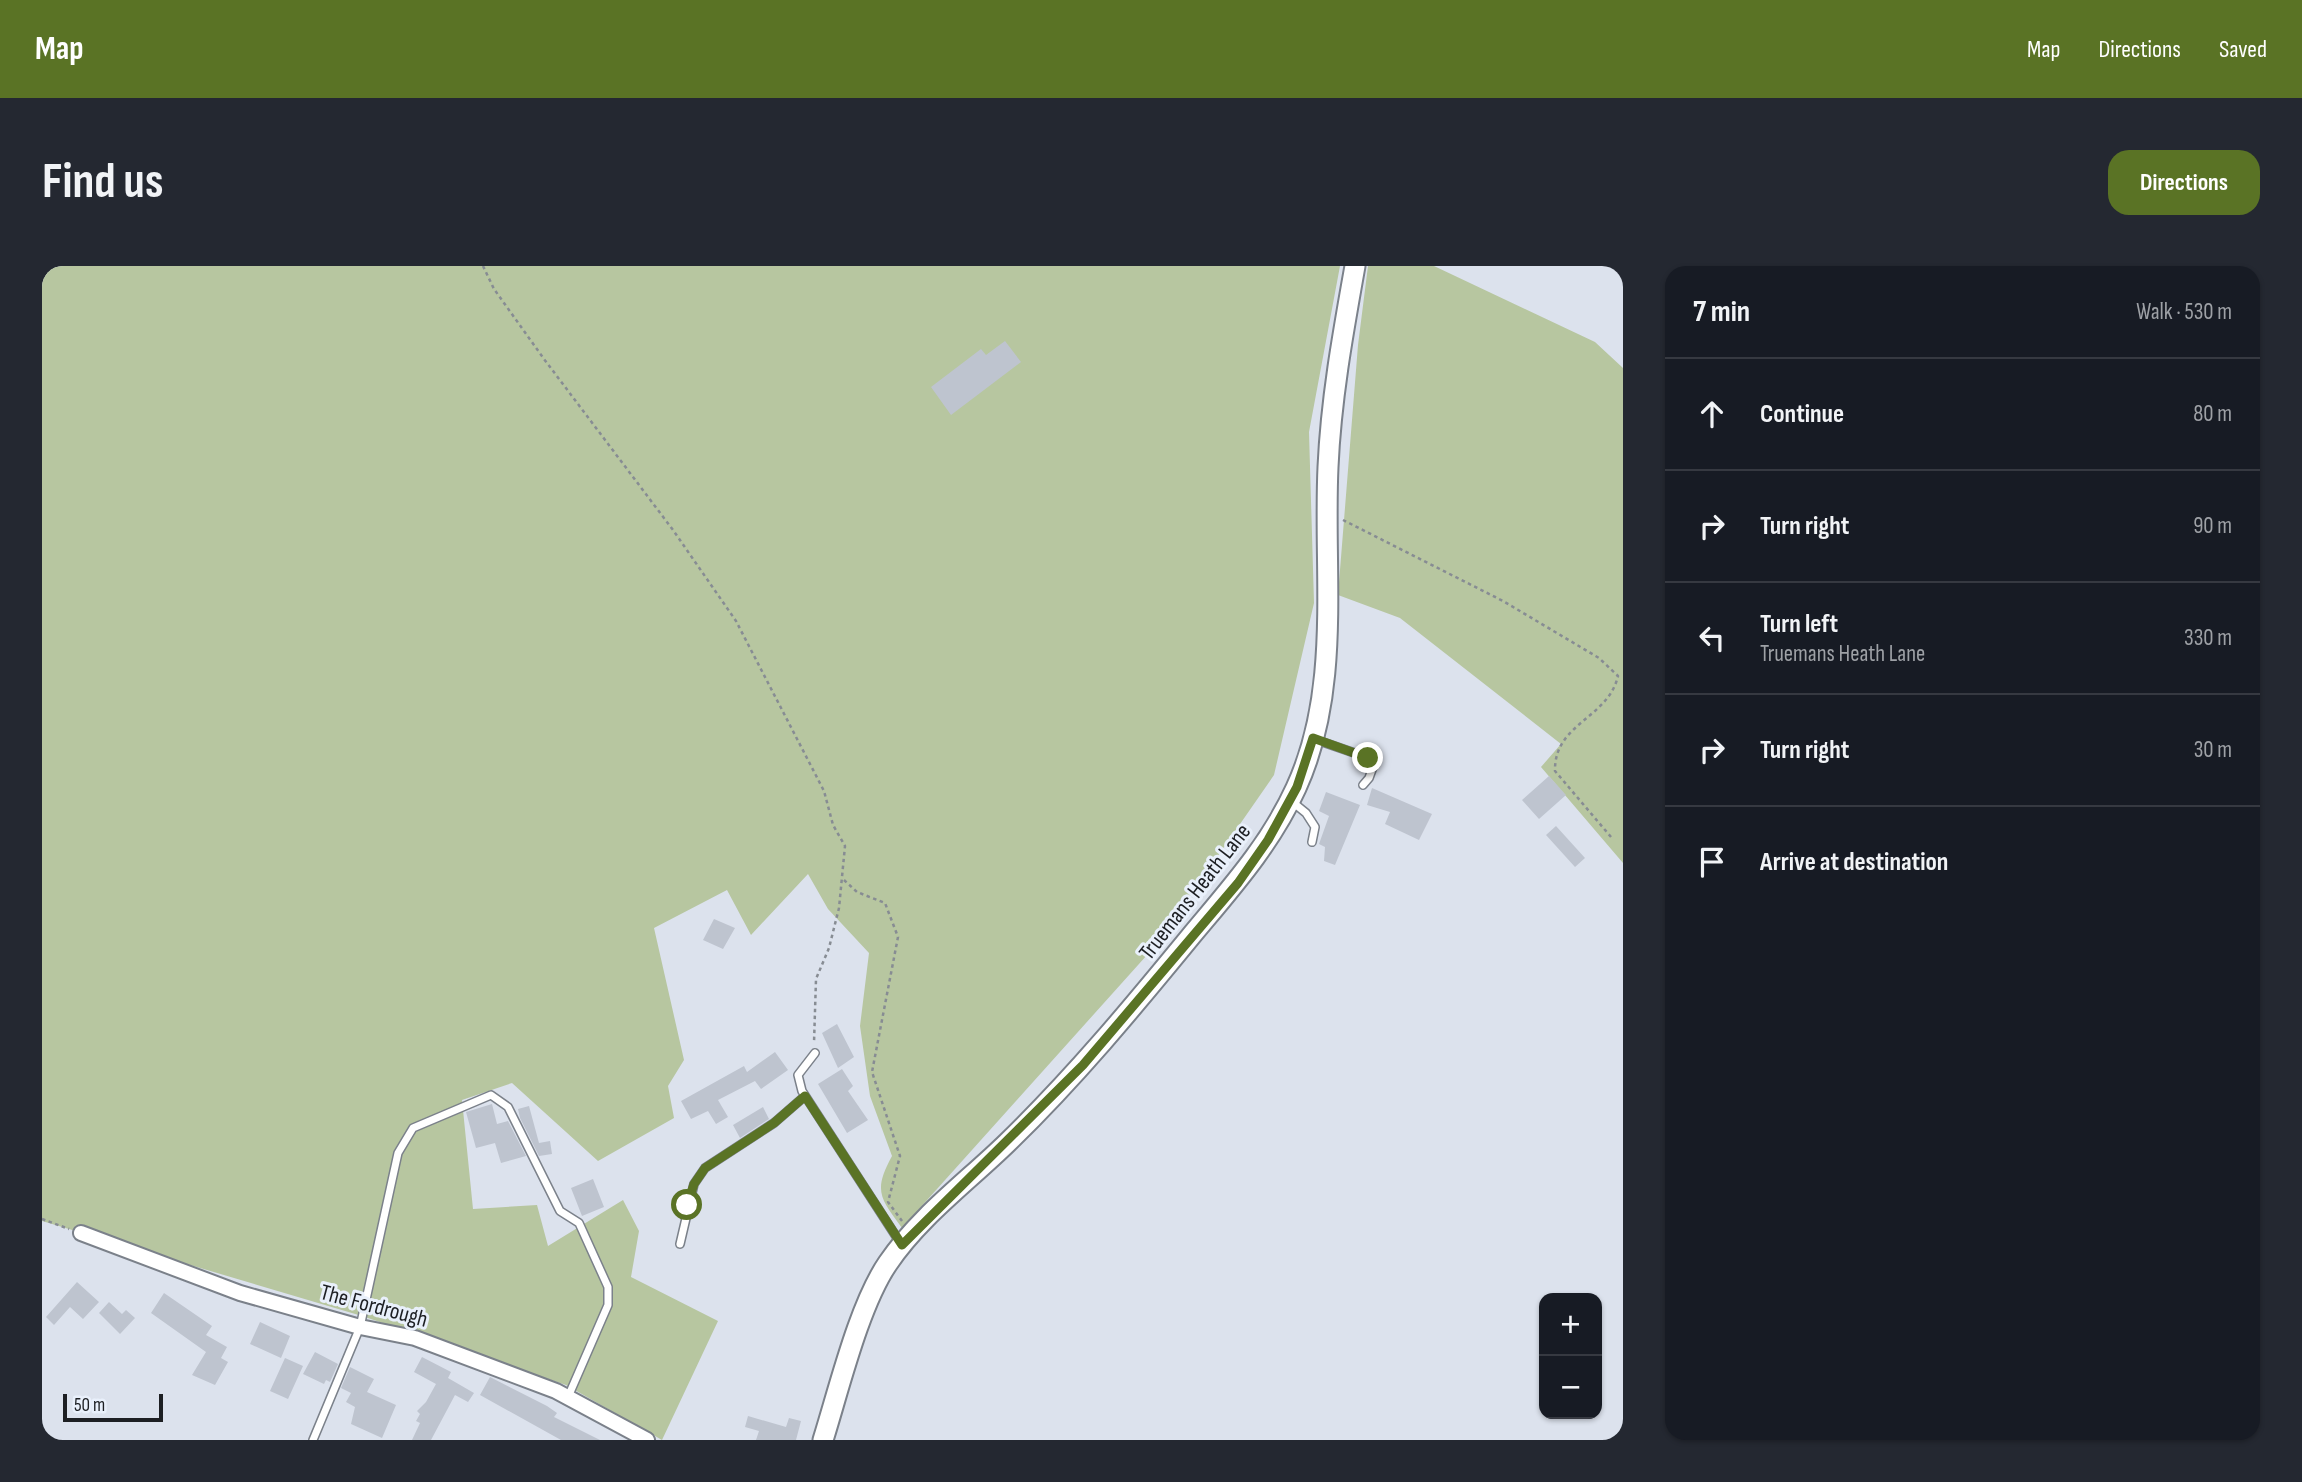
<!DOCTYPE html>
<html lang="en">
<head>
<meta charset="utf-8">
<style>
  :root { --surface:#171b24; --page:#242831; --text:#f1f3f6; --muted:#9ea1a6; --line:#363941; --accent:#5a7325 }
  body { margin:0; font-family:"Sofia Sans Condensed",sans-serif; background:var(--page); color:var(--text) }
  .controls { position:absolute; right:21px; bottom:21px; display:grid; overflow:hidden; border-radius:14px; box-shadow:0 2px 5px #0004 }
  .controls button { width:63px; height:63px; display:grid; place-items:center; padding:0; border:0; border-bottom:2px solid var(--line); background:var(--surface); color:var(--text); font:35px sans-serif }
  .scale { position:absolute; left:21px; bottom:18px; width:100px; box-sizing:border-box; padding-left:7px; border:4px solid #1d1f23; border-top:0; font-size:19px; line-height:24px; white-space:nowrap; color:#1d1f23; -webkit-text-stroke:5px #e9f0fb; paint-order:stroke }
  .stop { position:absolute; width:21px; height:21px; margin:-16px; border:5px solid #5a7325; border-radius:50%; background:#fff }
  .stop.end { background:#5a7325; border-color:#fff; box-shadow:0 2px 7px #0008 }
  .list { margin:0; padding:0; list-style:none }
  h2 { display:flex; justify-content:space-between; align-items:center; height:91px; margin:0; padding:0 28px; font-size:30px }
  h2 small { font-size:23px; font-weight:400; color:var(--muted) }
  .list li { display:grid; grid-template-columns:46px 1fr auto; gap:21px; align-items:center; box-sizing:border-box; height:112px; padding:0 28px; border-top:2px solid var(--line) }
  .list b { display:block; font-size:26px; white-space:nowrap }
  .list p { margin:0; font-size:23px; white-space:nowrap; color:var(--muted) }
  .list em { font-size:23px; font-style:normal; color:var(--muted) }
  .icon { flex:none; width:38px; height:38px; fill:none; stroke:currentColor; stroke-width:2; stroke-linecap:round; stroke-linejoin:round }
  .map { position:relative; flex:none; width:1581px; height:1174px; overflow:hidden; border-radius:21px }
  header { display:flex; align-items:center; gap:42px; box-sizing:border-box; height:98px; padding:0 35px; background:var(--accent); color:#fff }
  header strong { font-size:33px }
  nav { display:flex; gap:38px; margin-inline-start:auto; font-size:24px }
  .intro { display:flex; align-items:center; justify-content:space-between; box-sizing:border-box; height:168px; padding:0 42px }
  h1 { margin:0; font-size:49px }
  .button { padding:18px 32px; border-radius:21px; background:var(--accent); color:#fff; font-size:24px; font-weight:700 }
  main { display:flex; gap:42px; padding:0 42px }
  aside { flex:1; background:var(--surface); border-radius:21px; box-shadow:0 2px 5px #0004 }
  .map>svg:first-child { display:block }
  .green { fill:#b7c6a0 }
  .building { fill:#bec4cf }
  .lines { fill:none; stroke-linecap:round; stroke-linejoin:round }
  .lane-casing { stroke:#7b818a; stroke-width:10 }
  .street-casing { stroke:#7b818a; stroke-width:18 }
  .secondary-casing { stroke:#7b818a; stroke-width:23 }
  .path { stroke:#878c93; stroke-width:2.5; stroke-dasharray:3.5 3.5; stroke-linecap:butt }
  .lane { stroke:#fff; stroke-width:7 }
  .street { stroke:#fff; stroke-width:14 }
  .secondary { stroke:#fff; stroke-width:19 }
  .route { stroke:#5a7325; stroke-width:9 }
  .labels { text-anchor:middle; dominant-baseline:central; stroke-width:6; stroke-linejoin:round; paint-order:stroke }
  .street-label { font-size:23px; fill:#1d1f23; stroke:#e9f0fb }
</style>
</head>
<body>
<header>
<strong>Map</strong>
<nav><a>Map</a><a>Directions</a><a>Saved</a></nav>
</header>
<div class="intro"><h1>Find us</h1><a class="button">Directions</a></div>
<main>
<div class="map">
<svg width="1581" height="1174" viewBox="0 0 1581 1174">
  <rect width="100%" height="100%" fill="#dce2ed"/>
  <!-- green -->
  <path class="green" d="M0,0h1298l-31,166 5,171 -40,172 -118,170 -254,283c-22,-30 -29,-37 -10,-72l-22,-60 -10,-70 9,-73 -41,-44 -20,-35 -57,61 -24,-45 -73,38 30,132 -16,26 6,32 -76,43 -86,-78 -50,17 11,109 64,-4 11,41 75,-46 16,31 -8,46 87,44 -56,119 -96,-55 -204,-69 -320,-95z
    M1326,0h66l161,76 28,26v495l-82,-96 20,-23 -161,-126 -62,-23 20,-250z"/>
  <!-- building -->
  <path class="building" d="M963,75l16,21 -70,53 -20,-28 50,-38 5,6z
    M1507,510l17,19 -27,24 -17,-19z
    M1330,522l60,26 -13,26 -34,-16 5,-12 -23,-7z
    M1284,526l34,13 -25,60 -11,-4 1,-14 -6,-3 10,-28 -10,-5z
    M1514,560l29,32 -10,9 -29,-32z
    M672,653l21,9 -12,21 -20,-9z
    M795,758l17,33 -16,11 -16,-35z
    M733,786l13,18 -27,19 -6,-8 -37,19 10,17 -12,7 -8,-13 -17,8 -10,-18 63,-35 3,6z
    M800,803l11,17 -5,5 20,29 -21,13 -29,-49z
    M450,838l5,20 11,-3 18,35 -25,7 -6,-20 -19,5 -10,-36z
    M487,840l10,37 11,-2 2,13 -13,2 -19,-38 -2,-9z
    M721,841l6,12 -29,19 -7,-13z
    M551,913l11,28 -22,9 -11,-28z
    M35,1016l22,20 -16,17 -13,-12 -16,18 -8,-8z
    M122,1027l48,33 -6,9 21,12 -6,11 7,4 -13,23 -23,-10 14,-23 -55,-39z
    M67,1036l13,12 4,-4 9,8 -15,16 -21,-21z
    M218,1056l30,14 -9,22 -31,-14z
    M273,1086l23,12 -8,18 -4,-2 -2,4 -21,-10z
    M380,1091l29,15 -3,6 26,15 -6,9 -13,-7 -24,45h-19l8,-17 -4,-2 4,-7 -3,-3 9,-9 10,-18 -22,-12z
    M243,1092l18,8 -15,33 -18,-8z
    M308,1101l24,12 -7,13 29,13 -14,33 -31,-14 4,-17 -9,-5 5,-9 -10,-5z
    M448,1111l57,29 10,7 -3,4 46,23h-39l-81,-45z
    M706,1150l38,11 3,-9 12,3 -5,19h-40l3,-9 -14,-4z"/>
  <g class="lines">
    <defs>
      <path id="lane" d="M1272,473l55,19 5,6 -5,14 -6,7
        M1248,534l16,13 9,14 -3,15
        M773,787l-17,22 4,16 99,153
        M638,978l14,-60 11,-16 69,-45 31,-27
        M271,1174l47,-113 38,-174 15,-25 78,-33 17,12 52,104 19,12 29,64v18l-40,92"/>
      <path id="street" d="M39,967l159,60 120,34 55,11 141,53 91,49"/>
      <path id="secondary" d="M781,1174c16,-51 36,-135 65,-177 31,-46 80,-82 119,-120 67,-65 125,-135 184,-207 40,-48 79,-91 105,-148 46,-100 27,-215 32,-321 3,-68 15,-134 27,-201"/>
    </defs>
    <!-- lane casing -->
    <use href="#lane" class="lane-casing"/>
    <!-- street casing -->
    <use href="#street" class="street-casing"/>
    <!-- secondary casing -->
    <use href="#secondary" class="secondary-casing"/>
    <!-- path -->
    <path class="path" d="M441,0l11,23 50,70 129,171 63,91 88,170 9,34 12,21 -6,62 -10,40 -13,31 -2,64
      M1301,254l160,81 96,57 19,18c-10,43 -64,47 -63,95l56,66
      M802,614l13,12 28,11 13,34 -26,135 28,84 -12,46 14,19
      M0,953l27,10"/>
    <!-- lane -->
    <use href="#lane" class="lane"/>
    <!-- street -->
    <use href="#street" class="street"/>
    <!-- secondary -->
    <use href="#secondary" class="secondary"/>
  </g>
  <g class="lines">
    <!-- route -->
    <path class="route" d="M645,939l7,-21 11,-16 69,-45 31,-27 97,149 181,-180 155,-182 30,-43 29,-53 16,-49 55,20"/>
  </g>
  <g class="labels">
    <!-- street labels -->
    <g class="street-label">
      <text transform="translate(1153 626) rotate(-52)">Truemans Heath Lane</text>
      <text transform="translate(332 1040) rotate(15)">The Fordrough</text>
    </g>
  </g>
</svg>
<div class="controls">
<button>+</button>
<button>−</button>
</div>
<div class="scale">50 m</div>
<div class="stop" style="left:645px;top:939px"></div>
<div class="stop end" style="left:1326px;top:492px"></div>
</div>
<aside>
<h2>7 min<small>Walk · 530 m</small></h2>
<ul class="list">
<li><svg class="icon" aria-label="ahead" viewBox="0 0 24 24"><path d="M12 20V5M6 11l6-6 6 6"/></svg><div><b>Continue</b></div><em>80 m</em></li>
<li><svg class="icon" aria-label="right" viewBox="0 0 24 24"><path d="M7 20v-9h11M14 6l5 5-5 5"/></svg><div><b>Turn right</b></div><em>90 m</em></li>
<li><svg class="icon" aria-label="left" viewBox="0 0 24 24"><path d="M17 20v-9H6M10 6l-5 5 5 5"/></svg><div><b>Turn left</b><p>Truemans Heath Lane</p></div><em>330 m</em></li>
<li><svg class="icon" aria-label="right" viewBox="0 0 24 24"><path d="M7 20v-9h11M14 6l5 5-5 5"/></svg><div><b>Turn right</b></div><em>30 m</em></li>
<li><svg class="icon" aria-label="arrive" viewBox="0 0 24 24"><path d="M6 21V4h12l-3 4 3 4H6"/></svg><div><b>Arrive at destination</b></div></li>
</ul>
</aside>
</main>
</body>
</html>
